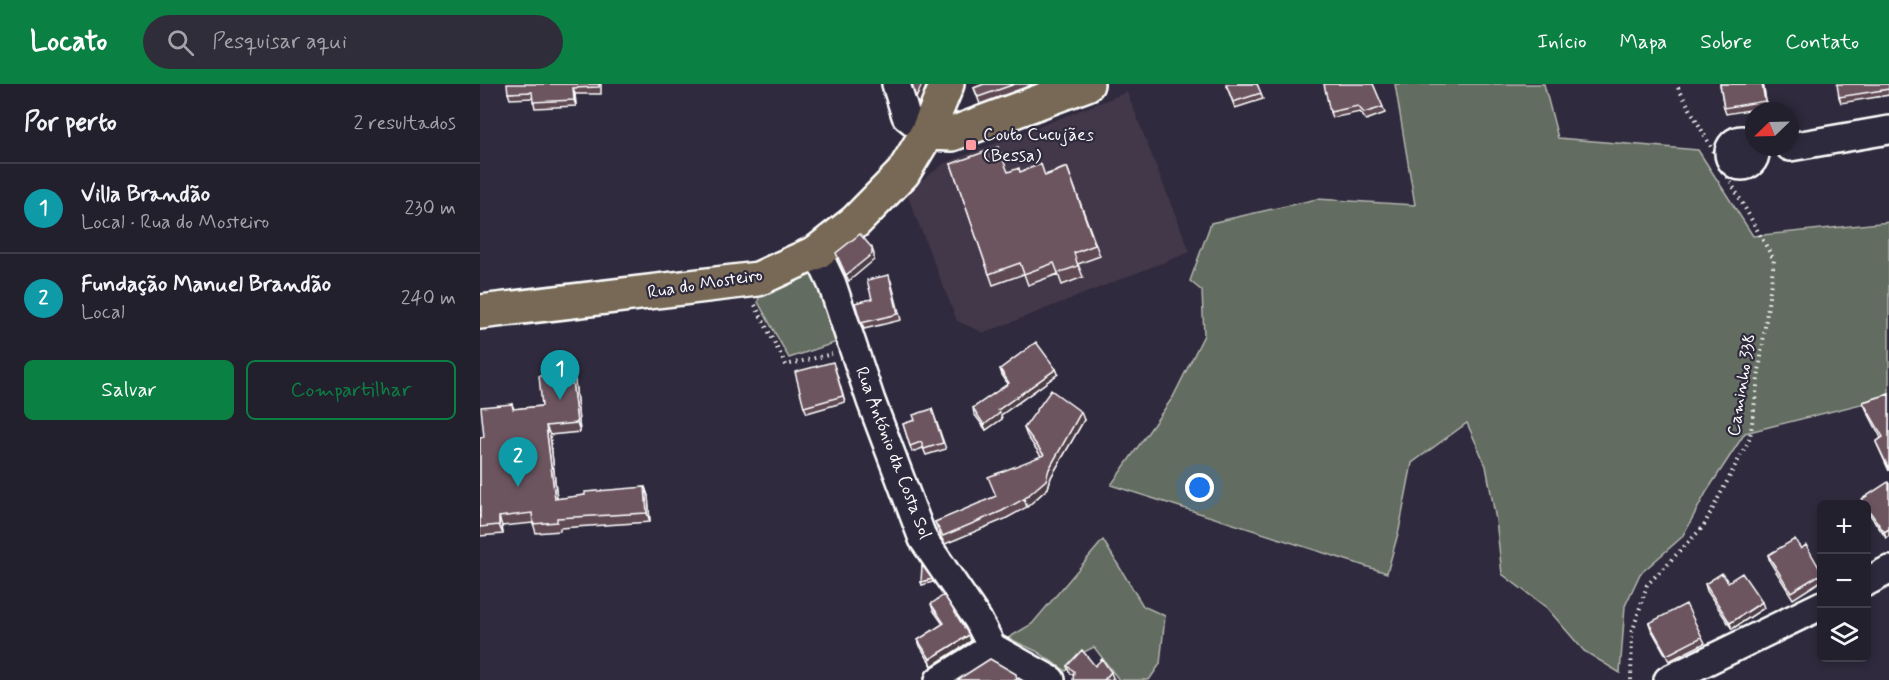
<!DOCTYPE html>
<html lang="pt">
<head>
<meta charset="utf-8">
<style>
  :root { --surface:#23202e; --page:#2f2d3a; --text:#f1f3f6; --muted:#a3a3aa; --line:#403e4a; --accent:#0b8043 }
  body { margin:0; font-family:Mynerve,sans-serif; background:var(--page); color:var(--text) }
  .controls { position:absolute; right:18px; bottom:18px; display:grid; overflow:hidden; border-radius:9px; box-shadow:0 3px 9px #0003 }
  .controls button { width:54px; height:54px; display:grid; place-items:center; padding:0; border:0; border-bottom:2px solid var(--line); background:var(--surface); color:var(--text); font:30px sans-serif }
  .compass { position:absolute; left:1265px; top:18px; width:54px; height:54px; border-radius:50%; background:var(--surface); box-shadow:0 3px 9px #0003; rotate:247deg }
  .you { position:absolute; left:720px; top:404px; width:21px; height:21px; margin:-15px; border:4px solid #fff; border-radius:50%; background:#1a73e8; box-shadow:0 0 0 9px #1a73e833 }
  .badge { display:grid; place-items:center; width:39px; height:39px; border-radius:50%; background:var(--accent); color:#fff; font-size:20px; font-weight:700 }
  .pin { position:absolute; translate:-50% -50px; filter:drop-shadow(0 2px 3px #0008) }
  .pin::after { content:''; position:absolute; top:32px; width:21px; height:18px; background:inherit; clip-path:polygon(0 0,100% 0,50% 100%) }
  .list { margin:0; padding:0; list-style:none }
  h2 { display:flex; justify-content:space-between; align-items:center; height:78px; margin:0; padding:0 24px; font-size:26px }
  h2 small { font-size:20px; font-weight:400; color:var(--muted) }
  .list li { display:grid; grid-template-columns:39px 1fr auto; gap:18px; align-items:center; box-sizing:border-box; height:90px; padding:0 24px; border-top:2px solid var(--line) }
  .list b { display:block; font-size:22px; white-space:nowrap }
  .list p { margin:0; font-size:20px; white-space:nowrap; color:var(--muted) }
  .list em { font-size:20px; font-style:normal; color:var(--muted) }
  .actions { display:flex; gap:12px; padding:18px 24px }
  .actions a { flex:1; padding:14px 0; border:2px solid var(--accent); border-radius:9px; text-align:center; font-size:21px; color:var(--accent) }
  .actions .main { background:var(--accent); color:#fff }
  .icon { flex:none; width:33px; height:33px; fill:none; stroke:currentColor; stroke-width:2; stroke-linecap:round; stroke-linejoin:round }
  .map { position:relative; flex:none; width:1409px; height:596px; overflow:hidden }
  header { display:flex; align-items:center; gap:36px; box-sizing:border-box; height:84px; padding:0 30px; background:var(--accent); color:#fff }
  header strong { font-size:28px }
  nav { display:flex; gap:33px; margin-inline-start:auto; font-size:21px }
  .search { width:420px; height:54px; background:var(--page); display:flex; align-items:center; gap:15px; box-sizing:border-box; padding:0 21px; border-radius:33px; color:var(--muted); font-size:22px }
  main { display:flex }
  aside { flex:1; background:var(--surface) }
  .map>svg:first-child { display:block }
  .built { fill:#423748 }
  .green { fill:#646c60; stroke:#b2b6b0; stroke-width:1.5 }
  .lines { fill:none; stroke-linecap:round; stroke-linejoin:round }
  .minor-casing { stroke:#fff; stroke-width:32 }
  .major-casing { stroke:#fff; stroke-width:38 }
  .path { stroke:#fff; stroke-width:4; stroke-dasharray:1.5 4.5; stroke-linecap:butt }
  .minor { stroke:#2f2a3d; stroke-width:27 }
  .major { stroke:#776954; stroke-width:33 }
  .wall { fill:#5e4953; stroke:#fff; stroke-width:1.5 }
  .shaded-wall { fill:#4c3c44; stroke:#fff; stroke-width:1.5 }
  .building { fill:#6d5561; stroke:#fff; stroke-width:1.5 }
  .poi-dot { fill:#ff9aa2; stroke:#2f2a3d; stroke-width:2 }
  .labels { text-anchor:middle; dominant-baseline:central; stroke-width:4.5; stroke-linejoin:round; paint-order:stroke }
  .poi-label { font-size:18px; fill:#fff; stroke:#2f2a3d; text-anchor:start }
  .street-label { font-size:18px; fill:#fff; stroke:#2f2a3d }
</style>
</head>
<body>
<header>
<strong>Locato</strong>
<div class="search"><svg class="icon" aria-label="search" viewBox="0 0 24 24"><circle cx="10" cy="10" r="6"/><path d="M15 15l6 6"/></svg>Pesquisar aqui</div>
<nav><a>Início</a><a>Mapa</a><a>Sobre</a><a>Contato</a></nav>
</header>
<main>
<aside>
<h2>Por perto<small>2 resultados</small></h2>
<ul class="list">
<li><span class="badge" style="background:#0f9aa8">1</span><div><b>Villa Brandão</b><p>Local · Rua do Mosteiro</p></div><em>230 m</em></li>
<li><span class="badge" style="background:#0f9aa8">2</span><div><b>Fundação Manuel Brandão</b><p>Local</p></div><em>240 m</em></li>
</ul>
<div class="actions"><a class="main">Salvar</a><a>Compartilhar</a></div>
</aside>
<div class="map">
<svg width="1409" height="596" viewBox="0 0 1409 596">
  <rect width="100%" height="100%" fill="#2f2a3d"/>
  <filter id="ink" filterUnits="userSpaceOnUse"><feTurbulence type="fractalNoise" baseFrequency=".0167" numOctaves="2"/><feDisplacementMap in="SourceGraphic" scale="12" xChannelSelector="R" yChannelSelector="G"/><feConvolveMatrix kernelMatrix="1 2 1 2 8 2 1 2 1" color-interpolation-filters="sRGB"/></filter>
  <g filter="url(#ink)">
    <!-- built -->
    <path class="built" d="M647,8l63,160 -206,81 -27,-12 -51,-129 39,-29z"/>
    <!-- green -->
    <path class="green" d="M915,0h149l14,54 140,12 55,86 136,-14v175l-144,36 -38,58 -25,46 -42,37 -15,32 -5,67 -36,-22 -37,-43 -45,-34 -6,-54 -10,-54 -19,-43 -55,40 -13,67 -12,43 -276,-88 62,-88 31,-62 -2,-44 -12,-10 21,-58 106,-24 98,6z
      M338,185l22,72 -51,17 -31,-56 1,-6z
      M623,456l40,66 22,10 -5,48 -11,16h-30l-25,-33 -10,5 -18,19 -30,-20 -28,-13 24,-14z"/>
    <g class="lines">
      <defs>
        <path id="minor" d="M416,0l10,32 21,17
          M1249 69a13 13 0 1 1 26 0a13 13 0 1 1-26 0Z
          M1310,63l99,-17
          M337,168l15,32 39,117 52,138 55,81 14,27 59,33
          M1386,498l23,-12
          M459,596l53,-33
          M1188,596l154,-75"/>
        <path id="major" d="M447,49l25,1 135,-50
          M0,228l278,-33 59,-27 38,-30 48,-49 24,-40 20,-49"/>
      </defs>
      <!-- minor casing -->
      <use href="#minor" class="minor-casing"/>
      <!-- major casing -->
      <use href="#major" class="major-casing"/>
      <!-- path -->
      <path class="path" d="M275,221l31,60 46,-11
        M1151,596l1,-47 15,-48 56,-58 47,-89 24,-178 -98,-176"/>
      <!-- minor -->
      <use href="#minor" class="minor"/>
      <!-- major -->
      <use href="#major" class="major"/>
    </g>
    <!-- wall -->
    <path class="wall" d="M121,0v10h-26l1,12 -41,2 -2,-10 -23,1 -2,-6z
      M504,0h50l-54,20 -6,-16z
      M746,0h31l6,15 -28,9z
      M893,0l12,29 -19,7 -6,-8 -28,6 -2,-6z
      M1240,0h43l4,23 -41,7 -2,-6z
      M1409,0v11l-48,8 -2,-6z
      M471,80l57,8h12l25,3 22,-8 33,89 -22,8 5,13 -21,8 -4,-11 -30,11 -4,-11 -31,11z
      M411,197l10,39 -37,9 -9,-26 17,-4z
      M355,284l10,34 -38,11 -3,-6z
      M520,285h56l2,5 -57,41 1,4 -16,11 -12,-16 -1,-6 35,-24 -6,-9z
      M95,297l5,51 -30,3 7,64 88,-12 3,9 2,26 -90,6v3l-24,2 -3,-10 -31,3 1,8 -23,2v-98l4,-1 28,-33 2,5 28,-3z
      M1409,310v77l-13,-29 5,-4 -14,-27 -4,-9z
      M452,325l14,40 -20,6 -3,-7 -11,4 -9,-28 12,-4z
      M604,336l-33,57 -3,11 -21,19 -22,12 -60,25 -3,-5 -7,-17 61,-25 45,-41 -14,-20 -3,-8z
      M1409,400v52l-3,2 -20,-29v-5h-2l-2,-5z
      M1321,465l20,22v10l-28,18 -23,-37 -2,-7z
      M452,495l1,3 -11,3 -1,-3z
      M1248,498l36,26 -32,21 -25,-38 -2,-7z
      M451,520l40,37 -39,25 -12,-20 -2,-6 25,-16 -10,-14z
      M1169,539l53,14 3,6 -36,18 -18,-32z
      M587,582h28l18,12 -39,-2 -5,-4z"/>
    <!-- shaded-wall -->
    <path class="shaded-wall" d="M442,0h5l-8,20 -3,-6z
      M1282,0h1l4,23 -2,-6z
      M93,4l2,6 1,12 -2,-6z
      M392,164l2,6v6l-25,21 -3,-6z
      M576,285l2,5 -57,41 1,4 -16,11 -2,-5 14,-15z
      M91,288l4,9 5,51 -3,-9z
      M601,328l3,8 -33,57 -3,11 -21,19 -3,-8 25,-30z
      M66,342l4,9 8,73 -3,-9z
      M165,403l3,9 2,26 -3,-9z
      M19,433l3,9 1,8 -4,-9z
      M1409,445v7l-3,2 -2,-6z
      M1282,518l2,6 -32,21 -2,-6z
      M489,551l2,6 -39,25 -2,-7z
      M631,588l2,6 -2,2h-7z"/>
    <!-- building -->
    <path class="building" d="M27,0h92v3l-26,1 1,12 -41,2 -1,-10 -24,1z
      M432,0h10l-6,14z
      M504,0h31l-37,13 -4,-9z
      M746,0h31l4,9 -28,9z
      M844,0h49l10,23 -19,6 -6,-7 -28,6z
      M1240,0h42l3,17 -41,7z
      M1357,0h52v5l-50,8z
      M518,63l10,25 11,-4 1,4 21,-8 4,12 22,-9 28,78 -21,8 4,13 -20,7 -4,-10 -30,11 -4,-11 -31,11 -38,-110z
      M380,150l12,14v6l-26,21 -10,-22z
      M409,191l9,39 -37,9 -6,-20 17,-4 -5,-19z
      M556,258l20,27 -58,41 2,3 -16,12 -11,-17 36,-25 -9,-14z
      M353,278l10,34 -39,11 -9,-35z
      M91,288l6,51 -31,3 9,73 30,-4v-3l60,-5 2,26 -90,5v4l-24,2 -1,-11 -33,4v8l-19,2v-89l4,-1 -3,-30 31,-3 1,5 29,-3 -3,-30z
      M571,306l30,22 -32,57 -3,11 -22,19 -22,12 -59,25 -8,-14 61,-26 -8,-19 56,-22 -20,-27z
      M1409,310v75l-13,-27 7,-5 -20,-35z
      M452,325l11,34 -19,6 -3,-7 -11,4 -7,-22 12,-4 -2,-5z
      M1408,398l1,2v45l-5,3 -18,-26v-2h-1l-3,-5z
      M1315,455l6,10 5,-4 15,26v3l-30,18 -23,-37z
      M442,481l10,14 -11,3z
      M1242,489l6,9 14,-9 20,29 -32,21 -25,-39z
      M464,511l25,40 -39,24 -12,-19 26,-17 -13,-19z
      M1206,520l16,33 -35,18 -18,-32z
      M602,566l13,16 7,-7 9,13 -7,8h-31l1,-9 -7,-5z
      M510,575l26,15 1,6h-60z"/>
  </g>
  <!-- markers -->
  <rect class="poi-dot" x="485" y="55" width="12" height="12" rx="3"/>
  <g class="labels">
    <!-- poi labels -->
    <g class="poi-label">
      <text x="503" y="51">Couto Cucujães<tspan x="503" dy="21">(Bessa)</tspan></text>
    </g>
    <!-- street labels -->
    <g class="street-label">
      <text transform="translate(225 200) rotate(-9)">Rua do Mosteiro</text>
      <text transform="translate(1262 301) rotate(-81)">Caminho 338</text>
      <text transform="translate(413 369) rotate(69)">Rua António da Costa Sol</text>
    </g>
  </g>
</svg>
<div class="controls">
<button>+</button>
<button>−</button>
<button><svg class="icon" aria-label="layers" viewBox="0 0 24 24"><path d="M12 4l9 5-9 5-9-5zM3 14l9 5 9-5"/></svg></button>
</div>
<svg class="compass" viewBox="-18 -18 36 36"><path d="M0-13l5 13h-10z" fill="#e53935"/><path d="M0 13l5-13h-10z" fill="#a3a3aa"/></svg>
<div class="you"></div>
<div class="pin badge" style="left:80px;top:316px;background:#0f9aa8">1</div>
<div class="pin badge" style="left:38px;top:403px;background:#0f9aa8">2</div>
</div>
</main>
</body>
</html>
